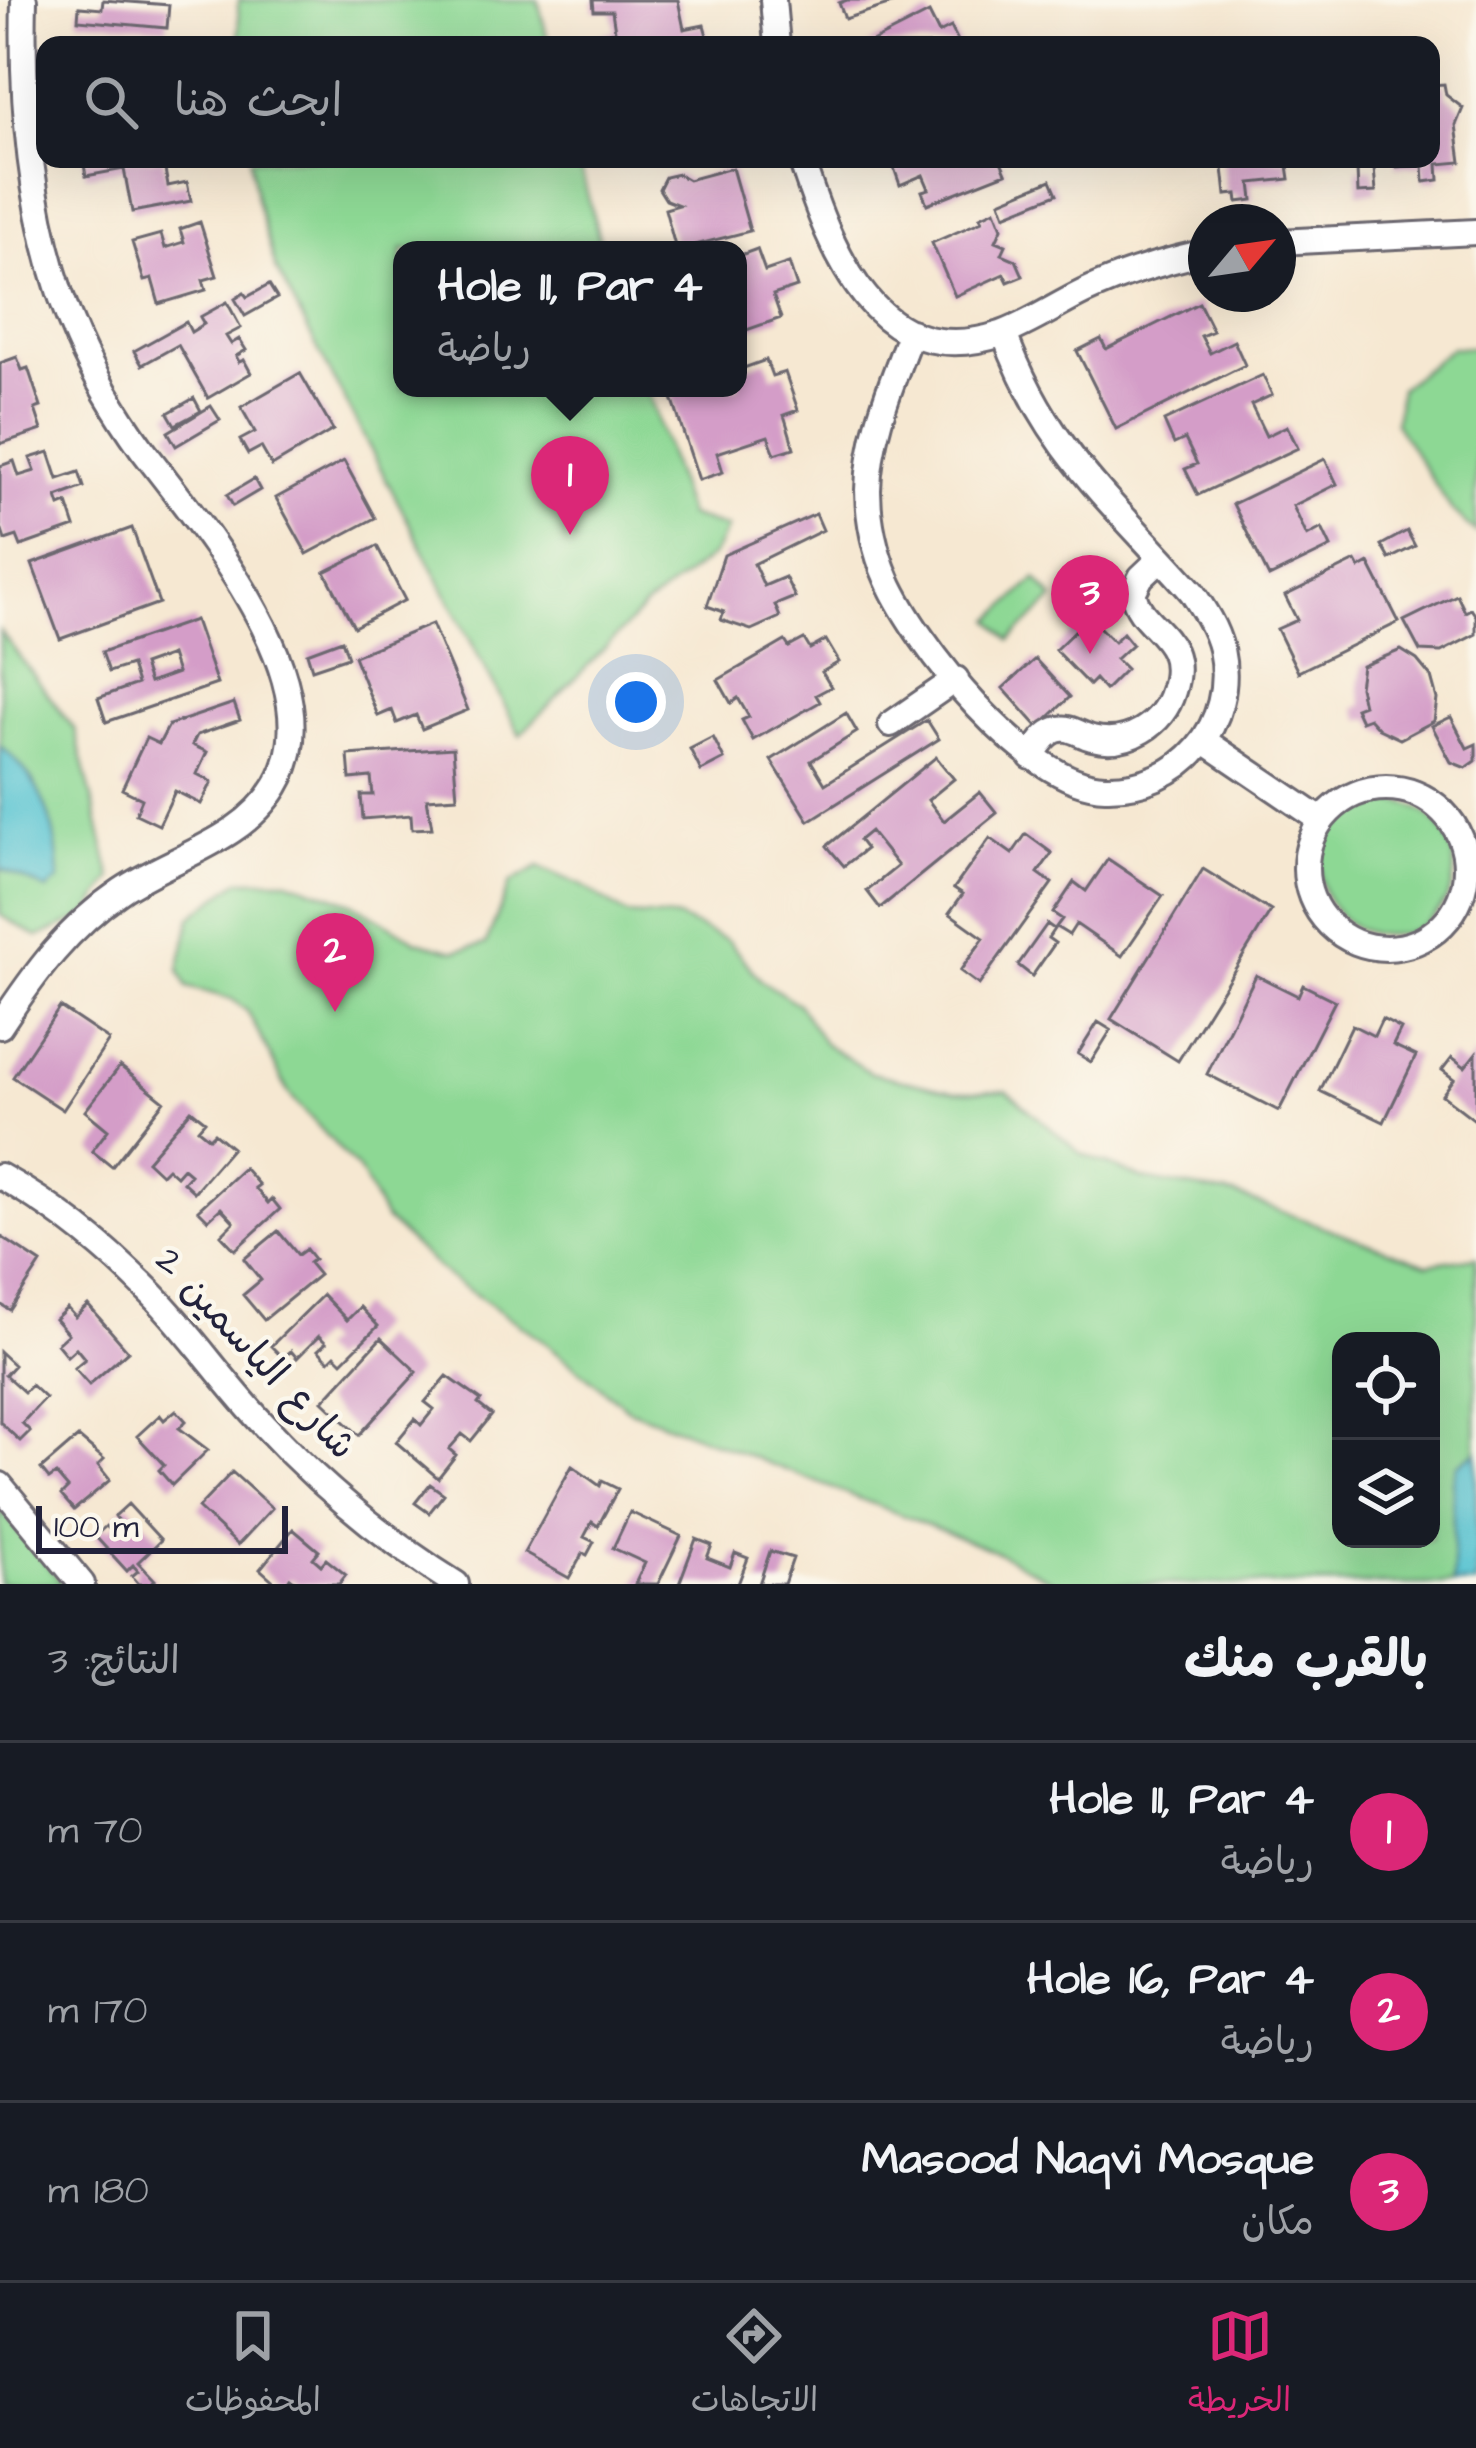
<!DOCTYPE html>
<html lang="ar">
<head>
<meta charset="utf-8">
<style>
  :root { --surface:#171b24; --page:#242831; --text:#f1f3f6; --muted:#9ea1a6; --line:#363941; --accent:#db2777 }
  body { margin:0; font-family:"Architects Daughter","Playpen Sans Arabic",sans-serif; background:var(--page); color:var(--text); direction:rtl }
  .controls { position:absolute; right:36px; bottom:36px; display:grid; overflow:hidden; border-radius:24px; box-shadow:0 12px 48px #0002 }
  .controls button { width:108px; height:108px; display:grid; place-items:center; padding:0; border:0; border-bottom:3px solid var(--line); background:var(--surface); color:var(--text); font:60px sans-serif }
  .compass { position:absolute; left:1188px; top:204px; width:108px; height:108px; border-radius:50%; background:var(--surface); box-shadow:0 12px 48px #0002; rotate:61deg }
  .scale { position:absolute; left:36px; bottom:30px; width:252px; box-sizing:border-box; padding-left:12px; border:6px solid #22223b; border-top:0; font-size:33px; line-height:42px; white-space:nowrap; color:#22223b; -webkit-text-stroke:9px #fbf7ec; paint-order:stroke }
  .you { position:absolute; left:636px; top:702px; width:42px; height:42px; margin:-30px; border:9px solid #fff; border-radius:50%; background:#1a73e8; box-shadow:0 0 0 18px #1a73e833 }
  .badge { display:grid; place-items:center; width:78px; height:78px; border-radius:50%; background:var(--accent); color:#fff; font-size:39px; font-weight:700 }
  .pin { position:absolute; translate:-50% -99px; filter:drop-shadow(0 3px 6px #0008) }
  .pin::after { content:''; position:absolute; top:63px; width:42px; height:36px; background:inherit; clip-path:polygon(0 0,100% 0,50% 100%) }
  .popup { position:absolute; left:393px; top:241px; width:354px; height:156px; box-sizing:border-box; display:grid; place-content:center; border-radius:24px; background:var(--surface); filter:drop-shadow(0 3px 9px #0005); font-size:39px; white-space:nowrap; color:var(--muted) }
  .popup b { font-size:45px; color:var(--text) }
  .popup::after { content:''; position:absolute; left:50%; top:100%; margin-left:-24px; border:24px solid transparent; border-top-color:var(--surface) }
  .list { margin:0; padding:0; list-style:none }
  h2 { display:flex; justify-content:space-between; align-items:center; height:156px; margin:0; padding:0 48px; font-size:51px }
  h2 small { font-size:39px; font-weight:400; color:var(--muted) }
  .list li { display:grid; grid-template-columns:78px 1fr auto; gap:36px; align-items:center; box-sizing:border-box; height:180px; padding:0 48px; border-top:3px solid var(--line) }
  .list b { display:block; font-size:45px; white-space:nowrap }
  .list p { margin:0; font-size:39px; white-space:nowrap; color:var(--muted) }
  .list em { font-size:39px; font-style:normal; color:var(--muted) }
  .icon { flex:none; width:66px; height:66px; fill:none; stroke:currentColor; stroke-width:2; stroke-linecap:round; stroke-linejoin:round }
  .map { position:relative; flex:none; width:1476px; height:1584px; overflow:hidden; direction:ltr }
  .search { position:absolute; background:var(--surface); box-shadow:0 12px 48px #0002; left:36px; right:36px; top:36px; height:132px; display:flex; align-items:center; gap:30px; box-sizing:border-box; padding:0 42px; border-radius:24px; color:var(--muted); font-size:45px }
  .sheet { height:696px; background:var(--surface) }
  nav { display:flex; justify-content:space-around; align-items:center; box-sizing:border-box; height:168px; border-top:3px solid var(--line); background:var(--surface); font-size:33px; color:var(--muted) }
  nav a { display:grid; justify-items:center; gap:6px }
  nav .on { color:var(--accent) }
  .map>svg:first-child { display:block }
  .green { fill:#8dd894; stroke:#587d68; stroke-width:3; fill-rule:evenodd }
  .water { fill:#58c4d2; stroke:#3d7386; stroke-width:3 }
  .building { fill:#d49dc8; fill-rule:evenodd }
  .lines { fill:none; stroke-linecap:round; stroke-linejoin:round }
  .minor-casing { stroke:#6c6770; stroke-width:30 }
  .minor { stroke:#fff; stroke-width:24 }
  .labels { text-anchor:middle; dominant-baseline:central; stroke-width:9; stroke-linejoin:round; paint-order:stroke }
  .street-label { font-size:39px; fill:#22223b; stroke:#fbf7ec }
</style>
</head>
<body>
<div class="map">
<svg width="1476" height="1584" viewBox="0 0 1476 1584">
  <rect width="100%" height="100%" fill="#fbf7ec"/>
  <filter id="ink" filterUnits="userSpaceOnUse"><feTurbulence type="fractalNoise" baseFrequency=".00833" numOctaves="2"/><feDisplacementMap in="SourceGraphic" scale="24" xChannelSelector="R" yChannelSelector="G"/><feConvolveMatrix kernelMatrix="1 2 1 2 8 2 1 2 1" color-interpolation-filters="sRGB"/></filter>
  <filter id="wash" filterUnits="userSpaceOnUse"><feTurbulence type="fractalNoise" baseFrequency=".004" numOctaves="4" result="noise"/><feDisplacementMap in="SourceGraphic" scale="48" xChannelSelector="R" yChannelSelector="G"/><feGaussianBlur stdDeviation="2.7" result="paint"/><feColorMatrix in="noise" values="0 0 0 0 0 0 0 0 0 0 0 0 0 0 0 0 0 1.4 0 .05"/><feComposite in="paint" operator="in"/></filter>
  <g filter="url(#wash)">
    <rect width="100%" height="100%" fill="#f6e8d2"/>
    <!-- green -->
    <path class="green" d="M238,0h300l11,45h-310z
      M250,159h328l24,91h-200v138h245l41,128 39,12 -14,27 -68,52 -125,128 -244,-466 -20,-70z
      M1476,347v186l-25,-24 -56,-86 5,-35 51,-40z
      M1036,579l18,20 -44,41 -18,-20z
      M0,631l75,99 37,149 -26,37 -48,21 -38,-22z
      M1320 868a67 67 0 1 1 134 0a67 67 0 1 1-134 0Z
      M539,867l44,19 44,29 50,3 51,23 34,40 36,23 26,39 47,30 86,19 50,-1 73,62 63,26 92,16 192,69 49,-7v327h-417l-67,-34 -364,-141 -88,-71 -94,-63 -62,-57 -23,-45 -72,-79 -41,-82 -16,-13 -45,-12 -8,-18 12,-52 49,-37h48l63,22 66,39 37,10 32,-7 24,-61zM1341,1341h90v198h-90z
      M0,1509l63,75h-63z"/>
    <!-- water -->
    <path class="water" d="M0,746c43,33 58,82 59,134l-12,10 -47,-22z
      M1476,1452v132h-23v-103l4,-16z"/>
    <g id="blocks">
      <!-- building -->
      <path class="building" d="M103,0l66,5 -2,23 -89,-8 1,-13 23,2z
        M593,0h85l6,29 20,-4 4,14 -20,6h-15l-1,-4 -13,4h-60l-3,-9 19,-5 -3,-20h-18z
        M847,0h54v1l-56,18 -6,-16z
        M929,13l10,20 12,-6 9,18h-94z
        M1444,84l2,11 17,13 -7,17 5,37 -23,2 1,16 -15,2 -1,-17 -26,2 -1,-8h35v-74z
        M83,159h80l5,27 19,-4 4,19 -59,11 -8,-43 -38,7z
        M909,159h91l6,14 -79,31 -5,-13 7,-2 -6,-14 -23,10 -7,-20z
        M1222,159h65l3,20 -39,4 2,17 -15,2 -1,-8 -11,1z
        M732,168l18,63 -74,19 -11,-41 14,-4 -13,-5 -7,-11 6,-12 13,-3 10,6z
        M1374,168l2,24 -18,1 -1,-24z
        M1051,180l6,14 -52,21 -5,-14z
        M995,210l7,18 -6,13 10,4 -4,9 14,6 7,16 -15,6 -4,-8 -49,22 -23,-53 50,-22 -2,-4z
        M200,222l17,54 -14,4 3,10 -47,14 -7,-25 -8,2 -12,-39 29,-8 4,14 19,-6 -4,-13z
        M757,249l8,22 24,-8 8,24 -24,8 8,23 -43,15v-77z
        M269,285l8,13 -32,18 -10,-17 9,-6 3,4z
        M227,302l14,26 -15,8 5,8 8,-5 7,11 -10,6 3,6 5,-2 7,13 -43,25 -30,-53 -36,20 -8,-14 52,-29 5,10 13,-8 -4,-7z
        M1199,303l14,28 -12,5 9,17 24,-12 11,24 -129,64 -39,-78 24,-12 5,10z
        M17,357l5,13 6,-2 13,39 -6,2 7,21 -42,14v-81z
        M766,360l6,16 13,-4 13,38 -14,5 10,33 -19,6 -7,-18 -51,17 6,19 -24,8 -29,-88 12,-4h56v-18z
        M300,373l33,57 -61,36 -11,-19 -13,7 -8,-14 15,-8 -14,-25z
        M1263,375l9,20 -21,10 15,31 21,-10 11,22 -100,47 -13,-26 12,-5 -12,-25 -11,5 -10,-23z
        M194,398l7,13 -26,14 -7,-12z
        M211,406l9,14 -44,26 -8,-14z
        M49,452l9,27 21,-7 5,15 -27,10 3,9 7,-3 8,24 -54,19 -4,-10 -12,4 -5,-15v-59l14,-5 5,15 16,-5 -5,-13z
        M1325,459l12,25 -44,22 14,30 15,-8 9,19 -62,30 -36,-73z
        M344,461l31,57 -68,36 -31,-56z
        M254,479l6,11 -27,16 -6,-11z
        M816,514l7,16 -69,34 10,22 21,-9 10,20 -20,8 5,12 -29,13 -30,-10 3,-8 -17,-6 17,-51z
        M132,528l27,75 -99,36 -28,-75z
        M1407,531l8,15 -26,13 -8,-14z
        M377,546l28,54 -51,27 -29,-55z
        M1356,561l4,7 9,-5 30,59 -101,50 -21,-43 20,-9 -12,-24z
        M1457,595l8,17 6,-3 5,7v18l-35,18 -21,-1 -16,-30z
        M1089,617l25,25 9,-9 9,11 -16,15 10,10 -21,21 -10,-11 -6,6 -34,-35z
        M195,620l22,64 -111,38 -8,-24 39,-14 -6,-19 -22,7 -7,-20zM171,655l6,18 -28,10 -6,-18z
        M432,624l36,86 -46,19 -6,-14 -19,8 -5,-13 -14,6 -24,-60z
        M804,639l6,10 16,-9 13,22 -17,10 9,15 -15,8 4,7 -67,38 -11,-20 7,-3 -11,-19 -7,5 -13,-23 67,-39 4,6z
        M342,640l6,17 -36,12 -5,-16z
        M1401,650l16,10 14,17 6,22 -3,22 -34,18 -21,-10 -10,-11 -8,3 -6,-13 8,-3 -4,-18 3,-21z
        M1035,659l35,38 -32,30 -35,-39z
        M234,703l6,17 -43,15 -5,10 15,7 -10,22 15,8 -11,22 -26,-13 -16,34 -23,-11 6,-15 -20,-10 24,-51 13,6 10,-19z
        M846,713l11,19 -46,29 14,23 102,-64 12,19 -130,82 -38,-61z
        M1451,717l16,31 9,-4v17l-10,7 -15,-6 -19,-36z
        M713,737l11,22 -23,12 -11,-22z
        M453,748l4,49 -30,2 5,29 -20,1 -1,-14 -48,4 -2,-24h12l-2,-18 -21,2 -2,-24z
        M936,757l18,22 -26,21 16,21 36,-29 17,21 -117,95 -13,-17 31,-25 -28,-35 -11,9 7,9 -22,17 -17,-20z
        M1026,834l26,19 -14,20 14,10 -73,102 -19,-14 24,-33 -35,-25 14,-19 -9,-6 36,-50 22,16z
        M1108,859l55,37 -41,60 -46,-32 -7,11 -13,-8 6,-8 -9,-6 21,-31 12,9z
        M1203,869l68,42 -93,150 -67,-42z
        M1047,924l7,5 -6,9 7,5 -23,33 -14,-11z
        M1256,975l42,21 5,-11 32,16 -56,110 -72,-37z
        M60,1007l49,33 -46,70 -50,-33z
        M1382,1019l19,10 -8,16 23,11 -32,66 -64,-31 32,-66 22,11z
        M1098,1022l13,8 -20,32 -13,-8z
        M1476,1053v68l-34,-26 12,-16 -12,-9 10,-13 13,10z
        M120,1066l44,35 -52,66 -20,-16 16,-21 -23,-19z
        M191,1110l14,11 -7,8 11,9 5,-5 18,15 -38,44 -11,-10 7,-8 -7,-6 -7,8 -9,-8 -6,6 -14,-13z
        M244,1168l15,17 -4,3 13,15 4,-4 8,10 -45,41 -14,-15 13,-13 -13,-14 -13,12 -10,-10z
        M278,1231l20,24 8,-6 8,10 -5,4 10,12 -55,45 -21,-25 18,-15 -17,-21z
        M0,1236l41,27 -31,47 -10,-6z
        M323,1295l24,25 13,-13 18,19 -36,36 -7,-7 -6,6 -11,-11 8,-7 -7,-7 -22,22 -6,-7 -8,7 -12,-12z
        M88,1305l40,46 -39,34 -15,-17 11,-9 -9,-11 -9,8 -10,-12 11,-10 -13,-15 12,-11 8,9z
        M381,1338l36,34 -58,63 -36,-34z
        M0,1352l14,13 -9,10 19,17 7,-7 14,13 -23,25 8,8 -10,10 -20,-19z
        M447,1376l34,24 -3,4 14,11 -21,26 -9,-7 -13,15 7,6 -18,23 -42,-36 19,-23 6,6 13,-16 -9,-7z
        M176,1410l10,11 -7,7 29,22 -36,35 -13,-15 5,-5 -27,-29 23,-21 4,5z
        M78,1437l26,22 -6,6 12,15 -36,30 -13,-15 7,-7 -12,-14 -7,5 -8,-10z
        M572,1466l28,20 2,-5 16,8 -20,37 -6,-4 -8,15 10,5 -7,13 -4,-2 -14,25 -45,-25z
        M232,1472l40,36 -34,37 -40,-37z
        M430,1484l14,10 -15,19 -14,-10z
        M128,1504l33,36 -23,22 17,18 -5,4h-11l-7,-8 6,-5 -5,-6 -6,6 -32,-35 11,-10 4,4 9,-9 -4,-5z
        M630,1512l51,24 -23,48h-23l10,-21 -32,-15z
        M293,1529l26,22 -6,7 8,7 5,-6 20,16 -7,9h-41l-8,-6 -4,6h-9l-17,-15z
        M696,1539l16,6 -5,13 23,9 5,-14 13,5 -10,26h-59z
        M770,1551l23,7 -9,26h-25z"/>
    </g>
  </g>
  <g filter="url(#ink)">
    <use href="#blocks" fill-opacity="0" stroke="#6c6770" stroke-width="3"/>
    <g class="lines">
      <defs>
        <path id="minor" d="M773,0l4,45
          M801,159c30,93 76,216 200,175 28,-10 56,-29 83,-42 38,-18 81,-31 122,-40
          M1278,242l198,-10
          M911,332c-19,51 -42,102 -43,158 0,29 7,62 19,89 29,66 141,207 218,208 76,2 132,-62 116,-138 -5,-21 -17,-39 -29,-57 -79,-90 -146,-142 -188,-259
          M891,724l65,-45
          M1206,742l115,78
          M1031,757c7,-10 13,-23 25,-27 14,-5 23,5 36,8 35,9 71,-13 81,-47 18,-56 -32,-60 -40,-98l8,-16 20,-19
          M1306 868a80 80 0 1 1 160 0a80 80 0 1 1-160 0Z
          M0,1026c34,-52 69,-100 121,-135 52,-35 121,-49 155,-105 62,-102 -76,-260 -134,-337 -25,-35 -47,-71 -64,-110 -46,-102 -57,-228 -54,-339
          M0,1176c56,31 107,72 152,118 40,41 73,90 113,132 56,61 121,114 191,158
          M0,1485l82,99"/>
      </defs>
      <!-- minor casing -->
      <use href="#minor" class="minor-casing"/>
      <!-- minor -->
      <use href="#minor" class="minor"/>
    </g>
  </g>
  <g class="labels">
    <!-- street labels -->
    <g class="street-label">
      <text transform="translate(255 1354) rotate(47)">شارع الياسمين 2</text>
    </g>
  </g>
</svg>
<div class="controls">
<button><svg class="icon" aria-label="locate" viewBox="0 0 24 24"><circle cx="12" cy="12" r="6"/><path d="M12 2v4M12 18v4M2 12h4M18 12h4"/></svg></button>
<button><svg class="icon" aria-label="layers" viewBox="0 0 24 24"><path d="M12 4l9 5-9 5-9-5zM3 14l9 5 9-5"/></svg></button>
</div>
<svg class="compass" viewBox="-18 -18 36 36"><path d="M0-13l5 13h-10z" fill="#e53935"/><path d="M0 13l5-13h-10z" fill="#9ea1a6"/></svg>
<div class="scale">100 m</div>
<div class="you"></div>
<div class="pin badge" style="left:570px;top:535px">1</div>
<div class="popup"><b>Hole 11, Par 4</b>رياضة</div>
<div class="pin badge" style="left:335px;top:1012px">2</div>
<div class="pin badge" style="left:1090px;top:654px">3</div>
<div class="search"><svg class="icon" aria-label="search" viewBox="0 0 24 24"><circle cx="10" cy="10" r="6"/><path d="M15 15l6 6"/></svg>ابحث هنا</div>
</div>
<section class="sheet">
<h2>بالقرب منك<small>النتائج: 3</small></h2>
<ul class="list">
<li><span class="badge">1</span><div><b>Hole 11, Par 4</b><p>رياضة</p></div><em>70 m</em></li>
<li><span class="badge">2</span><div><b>Hole 16, Par 4</b><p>رياضة</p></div><em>170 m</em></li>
<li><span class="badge">3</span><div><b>Masood Naqvi Mosque</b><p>مكان</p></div><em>180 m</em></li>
</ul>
</section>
<nav>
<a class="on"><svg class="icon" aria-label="map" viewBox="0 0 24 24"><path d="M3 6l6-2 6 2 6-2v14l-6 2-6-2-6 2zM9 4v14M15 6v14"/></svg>الخريطة</a>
<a><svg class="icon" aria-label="directions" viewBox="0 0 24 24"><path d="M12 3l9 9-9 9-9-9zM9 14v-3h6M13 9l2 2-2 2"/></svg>الاتجاهات</a>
<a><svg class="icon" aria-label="saved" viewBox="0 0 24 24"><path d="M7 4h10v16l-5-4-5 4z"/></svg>المحفوظات</a>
</nav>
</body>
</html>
